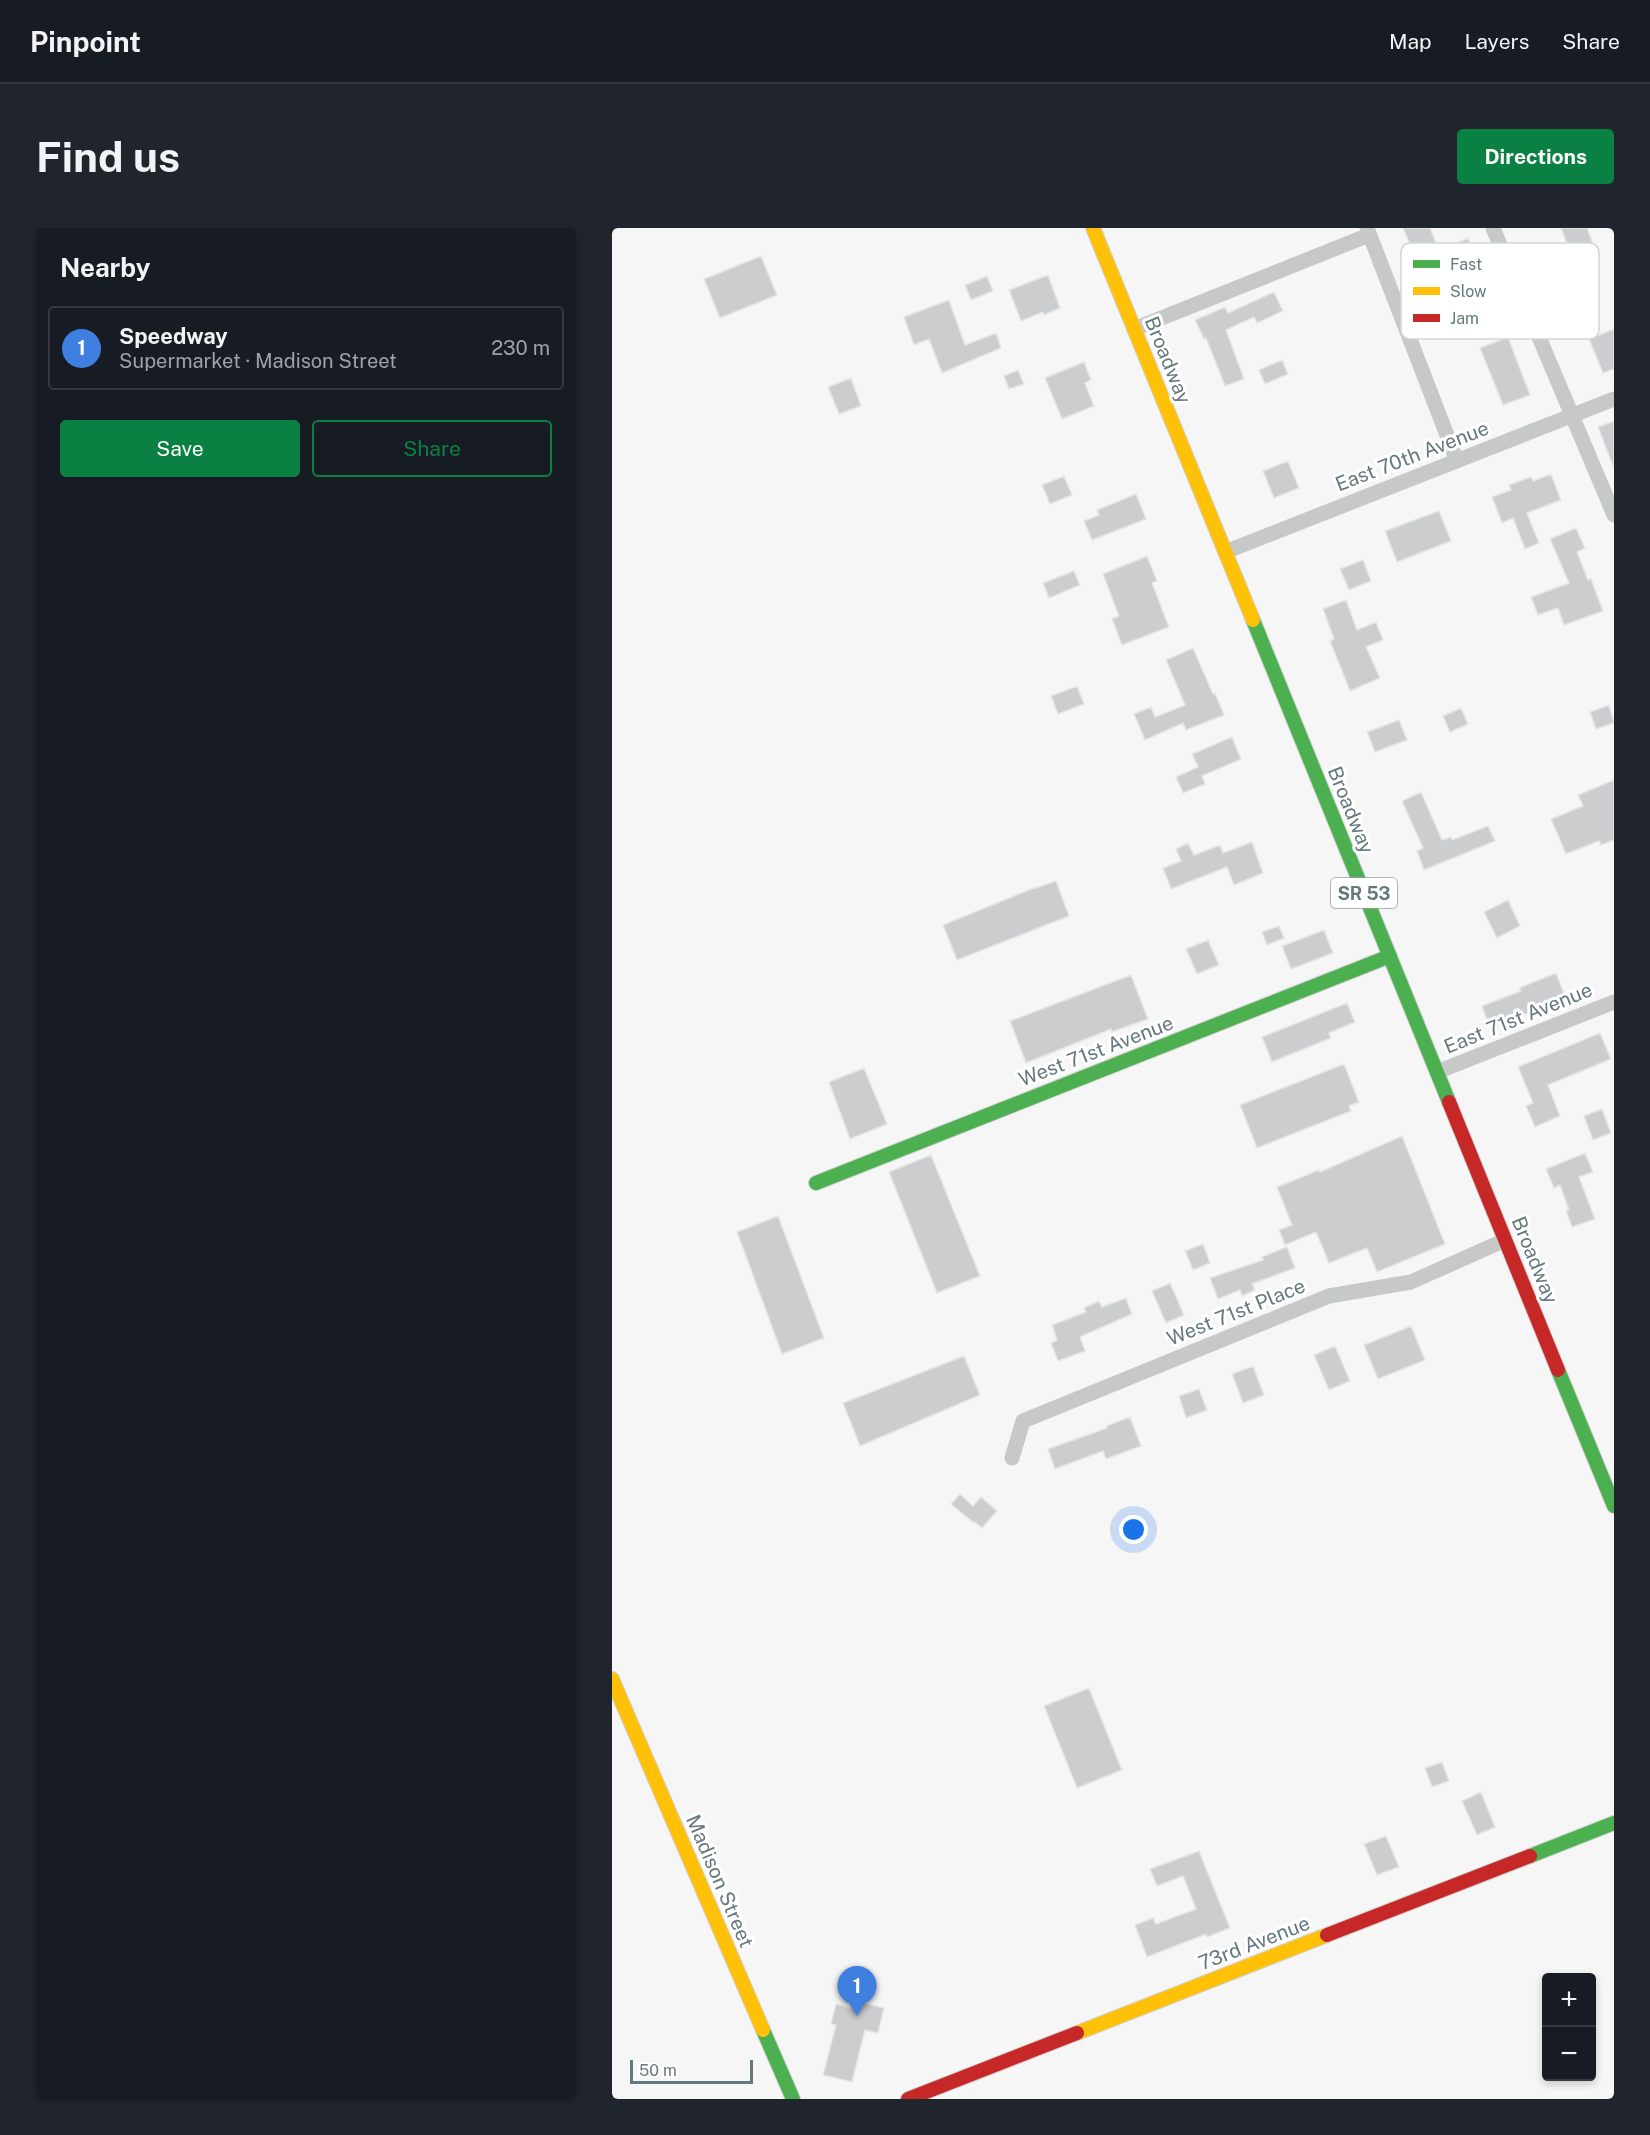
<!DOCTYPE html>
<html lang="en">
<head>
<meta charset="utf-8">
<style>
  :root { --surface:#171b24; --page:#20242c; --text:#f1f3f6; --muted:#9ea1a6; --line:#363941; --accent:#0b8043 }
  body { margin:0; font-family:"Public Sans",sans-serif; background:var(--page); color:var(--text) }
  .controls { position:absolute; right:18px; bottom:18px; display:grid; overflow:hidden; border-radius:6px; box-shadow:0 3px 9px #0003 }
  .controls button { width:54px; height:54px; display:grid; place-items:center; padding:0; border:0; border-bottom:2px solid var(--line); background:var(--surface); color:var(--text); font:30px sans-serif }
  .scale { position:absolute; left:18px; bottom:15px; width:123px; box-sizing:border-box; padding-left:6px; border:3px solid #65787d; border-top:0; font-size:16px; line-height:21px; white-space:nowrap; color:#65787d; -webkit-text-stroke:4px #fff; paint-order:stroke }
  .you { position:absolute; left:522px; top:1302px; width:21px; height:21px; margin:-15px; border:4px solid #fff; border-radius:50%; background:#1a73e8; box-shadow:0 0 0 9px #1a73e833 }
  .badge { display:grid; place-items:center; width:39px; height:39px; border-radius:50%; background:var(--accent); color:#fff; font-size:20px; font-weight:700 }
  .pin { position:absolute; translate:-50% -50px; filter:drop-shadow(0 2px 3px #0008) }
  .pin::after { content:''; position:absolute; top:32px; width:21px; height:18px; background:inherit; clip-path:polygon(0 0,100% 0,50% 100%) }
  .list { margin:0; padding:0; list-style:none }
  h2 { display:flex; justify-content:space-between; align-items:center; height:78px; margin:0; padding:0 24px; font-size:26px }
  h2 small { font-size:20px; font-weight:400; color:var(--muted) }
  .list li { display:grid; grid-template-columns:39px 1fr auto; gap:18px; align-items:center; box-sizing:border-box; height:84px; margin:0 12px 12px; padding:0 12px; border:2px solid var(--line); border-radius:6px }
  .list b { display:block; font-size:22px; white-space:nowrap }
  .list p { margin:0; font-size:20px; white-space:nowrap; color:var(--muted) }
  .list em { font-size:20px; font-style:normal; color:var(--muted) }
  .actions { display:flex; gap:12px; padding:18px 24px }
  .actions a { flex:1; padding:14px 0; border:2px solid var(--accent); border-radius:6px; text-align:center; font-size:21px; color:var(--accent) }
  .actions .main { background:var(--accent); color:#fff }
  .map { position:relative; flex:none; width:1002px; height:1871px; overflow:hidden; border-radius:6px }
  header { display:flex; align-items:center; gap:36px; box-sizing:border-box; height:84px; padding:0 30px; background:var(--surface); border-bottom:2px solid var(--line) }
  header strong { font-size:28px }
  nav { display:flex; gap:33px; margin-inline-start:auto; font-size:21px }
  .intro { display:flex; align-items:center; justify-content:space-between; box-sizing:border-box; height:144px; padding:0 36px }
  h1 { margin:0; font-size:42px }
  .button { padding:15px 27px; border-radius:6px; background:var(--accent); color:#fff; font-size:21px; font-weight:700 }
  main { display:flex; gap:36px; padding:0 36px }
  aside { flex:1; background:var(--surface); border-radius:6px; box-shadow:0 3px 9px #0003 }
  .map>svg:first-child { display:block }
  .building { fill:#cbcdce; stroke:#e6e6e6; stroke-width:1.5 }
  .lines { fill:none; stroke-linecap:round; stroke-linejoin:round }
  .fast-casing { stroke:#d1d2d3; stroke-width:16 }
  .slow-casing { stroke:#d1d2d3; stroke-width:16 }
  .jam-casing { stroke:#d1d2d3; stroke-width:16 }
  .street { stroke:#c7c9c9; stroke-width:15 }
  .fast { stroke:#4caf50; stroke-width:14 }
  .slow { stroke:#ffc107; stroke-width:14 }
  .jam { stroke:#c62828; stroke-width:14 }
  .labels { text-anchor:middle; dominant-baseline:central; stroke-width:6; stroke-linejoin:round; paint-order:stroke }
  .shield { fill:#fff; stroke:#93a0a4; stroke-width:1.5 }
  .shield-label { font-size:18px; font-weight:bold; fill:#65787d }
  .street-label { font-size:20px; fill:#65787d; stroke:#fff }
  .key { fill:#fff; stroke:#d1d6d8; stroke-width:1.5 }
  .key-label { font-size:16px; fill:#65787d }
</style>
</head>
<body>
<header>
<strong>Pinpoint</strong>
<nav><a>Map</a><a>Layers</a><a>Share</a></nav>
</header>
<div class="intro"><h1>Find us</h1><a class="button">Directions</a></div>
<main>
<aside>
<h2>Nearby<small></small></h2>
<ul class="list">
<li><span class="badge" style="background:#3f7fe0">1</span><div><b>Speedway</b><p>Supermarket · Madison Street</p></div><em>230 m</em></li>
</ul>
<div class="actions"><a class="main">Save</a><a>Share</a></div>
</aside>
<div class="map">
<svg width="1002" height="1871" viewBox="0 0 1002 1871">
  <rect width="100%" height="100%" fill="#f6f6f6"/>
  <!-- building -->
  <path class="building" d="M791,0h27l7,17 -23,9z
    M949,0h26l6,16 -23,8z
    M856,10l7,17 -17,6 -6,-16z
    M149,28l16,39 -57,23 -16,-39z
    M436,47l12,33 -16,7 -1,-3 -22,9 -12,-31z
    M375,48l6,15 -22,9 -6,-15z
    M662,64l9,19 -26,12 -3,-6 -28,13 18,49 -19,7 -19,-48 -2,1 -9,-19 30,-13 3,6z
    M337,72l16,45 31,-12 5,15 -59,25 -13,-34 -15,6 -10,-28z
    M1002,101v40l-11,4 -14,-34z
    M896,109l22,58 -27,10 -23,-57z
    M670,132l6,14 -23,10 -6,-14z
    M472,134l7,18 -6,3 9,23 -32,13 -17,-41z
    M406,142l6,14 -15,5 -5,-13z
    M239,150l10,28 -22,8 -11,-27z
    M1002,193v44l-1,1 -15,-39z
    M676,233l11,27 -25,10 -11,-27z
    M939,246l10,26 -34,13 12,30 -14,6 -12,-31 -11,5 -10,-26 19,-7 -2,-5 22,-8 2,4z
    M452,248l8,19 -22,9 -8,-19z
    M524,266l10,25 -54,21 -8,-19 15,-6 -2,-5z
    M827,283l12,30 -54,21 -12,-31z
    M964,300l9,20 -8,4 11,28 3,-1 12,32 -39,14 -6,-17 -20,7 -7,-18 38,-14 -19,-44z
    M535,328l10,25 -5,2 17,44 -47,18 -10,-26 7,-3 -16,-42z
    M751,332l8,21 -22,9 -9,-21z
    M462,343l6,14 -31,13 -6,-15z
    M734,372l11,30 19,-8 7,18 -17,7 14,31 -30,13 -20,-50 4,-2 -11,-30z
    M581,420l20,46 2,-1 9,22 -38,15 -3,-7 -38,17 -11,-26 17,-7 4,10 30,-12 -19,-45z
    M465,458l7,18 -26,10 -7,-18z
    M997,477l5,18 -18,6 -6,-17z
    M849,480l7,16 -18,8 -7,-16z
    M787,492l8,20 -32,12 -8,-20z
    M620,509l9,22 -39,17 3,8 -22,9 -7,-16 22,-10 -6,-13z
    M1002,552v60l-13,5 -2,-4 -33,13 -15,-35 32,-13 -5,-11z
    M809,564l21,48 9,-3 1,3 36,-14 7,15 -71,29 -7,-19 6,-3 -21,-47z
    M640,614l11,31 -29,12 -7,-18 -56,22 -8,-21 18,-7 -5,-12 12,-6 6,12 26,-10 3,8z
    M444,653l13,35 -112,44 -14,-35 93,-38v1z
    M896,672l12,26 -23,12 -13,-26z
    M667,698l5,12 -17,7 -5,-13z
    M712,702l9,23 -42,16 -9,-23z
    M596,712l11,25 -22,9 -11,-25z
    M944,745l11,28 -12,5 -1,-3 -64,25 -8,-22 39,-15 -2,-3z
    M519,747l17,44 -36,13 -1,-3 -85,34 -16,-42z
    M735,775l8,19 -26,11 2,5 -59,24 -10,-25z
    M988,805l11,26 -63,26 12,31 -25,11 -9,-21 7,-3 -15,-36z
    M732,836l15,38 -10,4 2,5 -94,37 -17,-43z
    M252,840l23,56 -37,15 -21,-57z
    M990,881l9,24 -18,7 -9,-24z
    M790,908l43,108 -68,28 -10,-24 -38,15 -13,-31 -31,13 -6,-15 13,-5 -15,-38 42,-17 1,2z
    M973,925l8,19 -14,5 16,42 -23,8 -6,-16 3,-1 -9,-25 -6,3 -8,-19z
    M319,927l49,121 -43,17 -48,-121z
    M166,988l46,122 -42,16 -45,-122z
    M591,1016l7,19 -17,7 -8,-19z
    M675,1019l8,21 -43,16 3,6 -13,6 -2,-6 -22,9 -8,-21 53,-18 -1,-3z
    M558,1055l14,32 -18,8 -14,-32z
    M514,1070l6,16 -52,23 5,14 -27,10 -7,-18 6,-3 -5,-15 34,-13 -2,-4 15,-7 3,6z
    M799,1098l14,34 -47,19 -14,-34z
    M723,1118l15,35 -21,9 -15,-35z
    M352,1128l16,39 -120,51 -17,-43z
    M641,1138l11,29 -21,8 -11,-29z
    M587,1161l8,21 -21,8 -7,-22z
    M518,1189l11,29 -35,13 -3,-8 -48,18 -7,-20 59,-21 -1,-2z
    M348,1266l13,12 8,-9 16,14 -15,17 -7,-6 -1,1 -23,-19z
    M477,1460l33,82 -45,18 -33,-82z
    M830,1534l7,19 -17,6 -7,-19z
    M869,1564l14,35 -18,8 -15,-34z
    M774,1608l13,31 -22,8 -13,-31z
    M587,1623l31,77 -23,9 -1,-3 -59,23 -12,-32 18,-7 3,6 40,-15 -13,-33 -26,10 -7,-17z
    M240,1772l32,8 -6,25 -13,-3 -13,52 -29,-7 13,-50 -5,-1 5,-20 14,4z"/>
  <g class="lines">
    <defs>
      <path id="fast" d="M641,392l196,482
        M204,955l574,-227
        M946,1142l56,136
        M918,1628l84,-33
        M151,1802l30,69"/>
      <path id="slow" d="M481,0l160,392
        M0,1451l151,351
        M465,1805l250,-98"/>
      <path id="jam" d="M837,874l109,268
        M715,1707l203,-79
        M296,1871l169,-66"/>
    </defs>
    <!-- fast casing -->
    <use href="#fast" class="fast-casing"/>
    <!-- slow casing -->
    <use href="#slow" class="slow-casing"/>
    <!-- jam casing -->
    <use href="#jam" class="jam-casing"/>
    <!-- street -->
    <path class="street" d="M755,0l90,233
      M881,0l121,287
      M522,101l235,-94
      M613,324l389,-153
      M825,844l177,-70
      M400,1230l11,-37 306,-125 82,-14 94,-42"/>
    <!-- fast -->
    <use href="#fast" class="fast"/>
    <!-- slow -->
    <use href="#slow" class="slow"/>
    <!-- jam -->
    <use href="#jam" class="jam"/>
  </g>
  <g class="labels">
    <!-- shield labels -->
    <rect class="shield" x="719" y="650" width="66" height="30" rx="4.5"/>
    <g class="shield-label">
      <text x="752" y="665">SR 53</text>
    </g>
    <!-- street labels -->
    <g class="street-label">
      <text transform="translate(556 132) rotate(68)">Broadway</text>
      <text transform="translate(800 228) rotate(-21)">East 70th Avenue</text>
      <text transform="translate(739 582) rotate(68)">Broadway</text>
      <text transform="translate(906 790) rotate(-22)">East 71st Avenue</text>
      <text transform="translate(484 823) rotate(-21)">West 71st Avenue</text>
      <text transform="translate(923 1032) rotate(68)">Broadway</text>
      <text transform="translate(624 1084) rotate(-22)">West 71st Place</text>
      <text transform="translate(108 1653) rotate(67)">Madison Street</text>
      <text transform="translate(642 1715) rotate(-21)">73rd Avenue</text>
    </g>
  </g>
  <!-- legend -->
  <rect x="789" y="15" width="198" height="96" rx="9" class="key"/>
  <rect x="801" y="32" width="27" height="8" fill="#4caf50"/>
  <rect x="801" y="59" width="27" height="8" fill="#ffc107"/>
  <rect x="801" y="86" width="27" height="8" fill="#c62828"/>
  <g class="key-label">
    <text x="838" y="42">Fast</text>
    <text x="838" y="69">Slow</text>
    <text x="838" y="96">Jam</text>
  </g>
</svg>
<div class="controls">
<button>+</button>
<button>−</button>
</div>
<div class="scale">50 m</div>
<div class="you"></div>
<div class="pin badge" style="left:245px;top:1788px;background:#3f7fe0">1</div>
</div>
</main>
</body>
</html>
